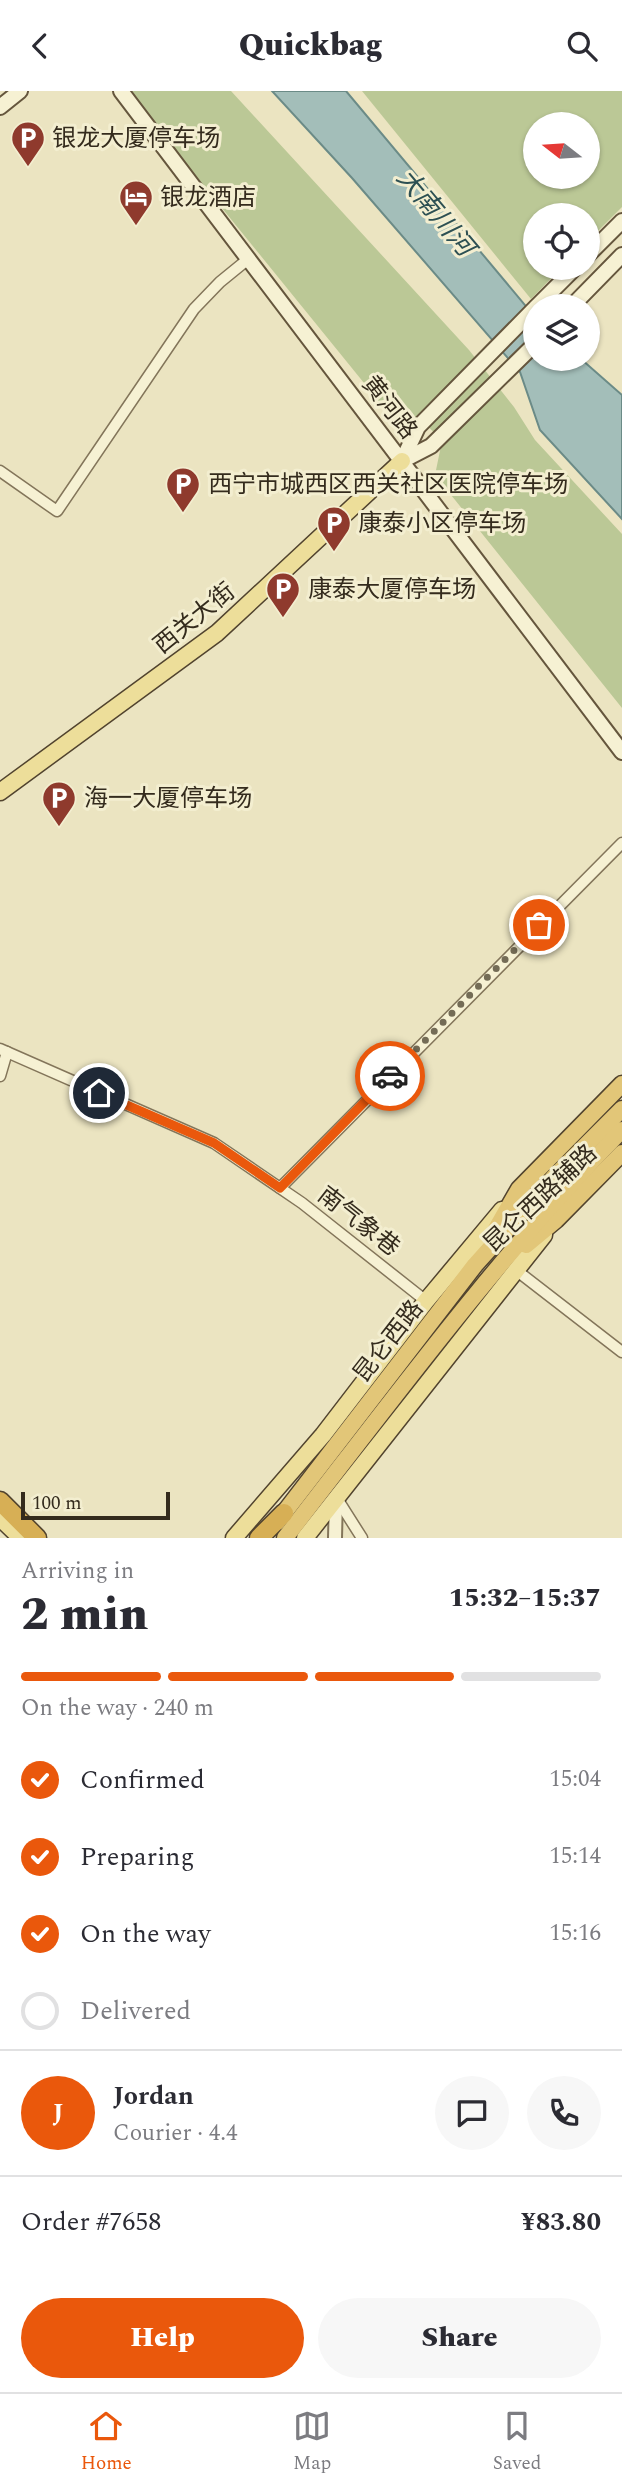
<!DOCTYPE html>
<html lang="en">
<head>
<meta charset="utf-8">
<style>
	:root { --surface:#fff; --page:#f7f7f7; --text:#2b2b33; --muted:#7c7c81; --line:#e1e1e2; --accent:#ea580c }
	body { margin:0; font-family:Spectral,"Noto Sans SC",serif; background:var(--page); color:var(--text); height:100vh; display:flex; flex-direction:column; font-size:26px; white-space:nowrap }
	* { box-sizing:border-box; margin:0 }
	p { font-size:23px; color:var(--muted) }
	.icon { flex:none; width:38px; height:38px; fill:none; stroke:currentColor; stroke-width:2; stroke-linecap:round; stroke-linejoin:round }
	.map { position:relative; height:1447px; overflow:hidden }
	.side { display:flex; flex-direction:column; background:var(--surface); flex:1 }
	.side>* { flex:none }
	.needle { width:46px; rotate:287deg }
	.fabs { position:absolute; left:523px; top:21px; display:grid; gap:14px }
	.fabs a { display:grid; place-items:center; width:77px; height:77px; border-radius:50%; background:var(--surface); box-shadow:0 2px 5px #0004; font-size:35px }
	.scale { position:absolute; left:21px; bottom:18px; width:149px; box-sizing:border-box; padding-left:7px; border:4px solid #342b1d; border-top:0; font-size:19px; line-height:24px; white-space:nowrap; color:#342b1d; -webkit-text-stroke:5px #f3eed0; paint-order:stroke }
	.pin { position:absolute; display:grid; place-items:center; width:60px; height:60px; color:#fff; margin:-30px; border:4px solid #fff; border-radius:50%; box-shadow:0 2px 7px #0007 }
	.courier { position:absolute; display:grid; place-items:center; width:70px; height:70px; margin:-35px; border:5px solid #ea580c; border-radius:50%; background:#fff; color:#222; box-shadow:0 2px 9px #0007 }
	.head em { font-style:normal; font-weight:800 }
	.head div { display:flex; flex-direction:column-reverse }
	.head { display:flex; align-items:center; justify-content:space-between; height:119px; padding:0 21px }
	h1 { font-size:46px; font-weight:800; line-height:52px }
	.bar { display:grid; grid-template-columns:repeat(4,1fr); gap:10px 7px; align-content:center; height:84px; padding:0 21px }
	.bar i { height:9px; border-radius:5px; background:var(--line) }
	.bar .on { background:var(--accent) }
	.bar p { grid-column:span 4 }
	.line { display:flex; align-items:center; gap:18px; padding:0 21px; border-top:2px solid var(--line) }
	.line div { flex:1 }
	.round { display:grid; place-items:center; flex:none; width:74px; height:74px; border-radius:37px; background:var(--page) }
	ol { padding:0 21px; list-style:none }
	li { display:flex; align-items:center; gap:21px; height:77px }
	li p { margin-inline-start:auto }
	li .icon { padding:7px; border-radius:50%; background:var(--accent); color:#fff; stroke-width:4 }
	li:last-child { color:var(--muted) }
	li i { width:38px; height:38px; border:4px solid var(--line); border-radius:50% }
	.primary-button { display:flex; gap:14px; margin-top:auto; padding:14px 21px }
	.primary-button a { flex:1; height:80px; border-radius:42px; background:var(--accent); color:#fff; font-size:28px; font-weight:800; line-height:80px; text-align:center }
	.primary-button a+a { background:var(--page); color:var(--text) }
	header { display:flex; justify-content:space-between; align-items:center; height:91px; padding:0 21px; background:var(--surface); font-size:32px; font-weight:800 }
	.tab-bar { display:flex; justify-content:space-around; align-items:center; height:98px; border-top:2px solid var(--line); background:var(--surface); font-size:19px; color:var(--muted) }
	.tab-bar a { display:grid; justify-items:center; gap:4px }
	.tab-bar .on { color:var(--accent) }
	.map>svg:first-child { display:block }
	.green { fill:#bbc896; fill-rule:evenodd }
	.water { fill:#a3beb9; stroke:#6b8b87; stroke-width:2 }
	.lines { fill:none; stroke-linecap:round; stroke-linejoin:round }
	.minor-casing { stroke:#83755a; stroke-width:13 }
	.tertiary-casing { stroke:#83755a; stroke-width:16 }
	.secondary-casing { stroke:#65563d; stroke-width:18 }
	.primary-casing { stroke:#51432e; stroke-width:19 }
	.trunk-casing { stroke:#51432e; stroke-width:19 }
	.motorway-casing { stroke:#51432e; stroke-width:21 }
	.minor { stroke:#f6f1d3; stroke-width:10 }
	.tertiary { stroke:#f6f1d3; stroke-width:12 }
	.secondary { stroke:#f6f1d3; stroke-width:14 }
	.primary { stroke:#edde9a; stroke-width:16 }
	.trunk { stroke:#e2c678; stroke-width:16 }
	.motorway { stroke:#d7af55; stroke-width:18 }
	.done { stroke:#746c56; stroke-width:7; stroke-dasharray:0 12.6 }
	.route { stroke:#ea580c; stroke-width:9 }
	.labels { text-anchor:middle; stroke-width:6; stroke-linejoin:round; paint-order:stroke }
	.poi-label { font-size:24px; fill:#342b1d; stroke:#f3eed0; text-anchor:start }
	.street-label { font-size:24px; fill:#342b1d; stroke:#f3eed0 }
	.water-label { font-size:26px; font-style:italic; fill:#2d5053; stroke:#f3eed0 }
</style>
</head>
<body>
<header><svg class="icon" aria-label="back" viewBox="0 0 24 24"><path d="M15 5l-7 7 7 7"/></svg>Quickbag<svg class="icon" aria-label="search" viewBox="0 0 24 24"><circle cx="10" cy="10" r="6"/><path d="M15 15l6 6"/></svg></header>
<div class="map">
<svg width="622" height="1447" viewBox="0 0 622 1447">
	<rect width="100%" height="100%" fill="#ebe4c1"/>
	<!-- green -->
	<g class="green">
		<polygon points="127,0 231,0 469,259 514,316 535,349 622,443 622,617 435,384 442,350 421,328 390,324"/>
		<path d="M362,0H622V116L588,150V124H536V177H561L531,208ZM536,33H588V86H536Z"/>
	</g>
	<!-- water -->
	<polygon class="water" points="272,0 346,0 535,226 536,268 581,268 622,304 622,428 540,339 520,281 352,87"/>
	<g class="lines">
		<!-- minor casing -->
		<g class="minor-casing">
			<g id="minor">
				<polyline points="0,380 57,420 194,218 220,191 247,169"/>
				<polyline points="0,958 214,1052 302,1112 426,1210"/>
				<polyline points="0,985 7,961"/>
				<polyline points="280,1097 622,752"/>
				<polyline points="516,1179 622,1261"/>
				<polyline points="336,1406 362,1447"/>
			</g>
		</g>
		<!-- tertiary casing -->
		<g class="tertiary-casing">
			<polyline id="tertiary" points="335,1447 336,1406"/>
		</g>
		<!-- secondary casing -->
		<g class="secondary-casing">
			<g id="secondary">
				<polyline points="121,0 622,661"/>
				<polyline points="0,16 20,0"/>
				<polyline points="588,164 622,130"/>
				<polyline points="537,215 575,177"/>
				<polyline points="572,215 622,164"/>
				<polyline points="402,370 418,336 536,216"/>
				<polyline points="402,370 431,355 536,252"/>
			</g>
		</g>
		<!-- primary casing -->
		<g class="primary-casing">
			<g id="primary">
				<polyline points="0,701 217,542 402,370"/>
				<polyline points="0,1427 21,1447"/>
				<polyline points="234,1447 323,1344 426,1210 502,1119"/>
				<polyline points="305,1447 544,1144"/>
			</g>
		</g>
		<!-- trunk casing -->
		<g class="trunk-casing">
			<g id="trunk">
				<polyline points="492,1145 519,1098 622,993"/>
				<polyline points="526,1154 556,1129 622,1062"/>
				<polyline points="277,1431 475,1174 553,1087 622,1018"/>
				<path d="M285,1447C394,1307 498,1165 622,1039"/>
			</g>
		</g>
		<!-- motorway casing -->
		<g class="motorway-casing">
			<g id="motorway">
				<polyline points="0,1410 37,1447"/>
				<polyline points="259,1447 284,1422"/>
			</g>
		</g>
		<!-- minor -->
		<use href="#minor" class="minor"/>
		<!-- tertiary -->
		<use href="#tertiary" class="tertiary"/>
		<!-- secondary -->
		<use href="#secondary" class="secondary"/>
		<!-- primary -->
		<use href="#primary" class="primary"/>
		<!-- trunk -->
		<use href="#trunk" class="trunk"/>
		<!-- motorway -->
		<use href="#motorway" class="motorway"/>
	</g>
	<g class="lines">
		<!-- done -->
		<polyline class="done" points="390,985 539,834"/>
		<!-- route -->
		<polyline class="route" points="99,1002 214,1052 280,1097 390,985"/>
	</g>
	<!-- icons -->
	<defs>
		<g id="parking-pin" transform="scale(1.75)"><path d="M0 17L-7.5 6A9.5 9.5 0 1 1 7.5 6Z" fill="#8f3a2d" stroke="#f3eed0"/><path d="M-3.5-5.5H1a3.5 3.5 0 0 1 0 7H-1V5.5H-3.5ZM-1-3.4V-.6H.8a1.4 1.4 0 0 0 0-2.8Z" fill="#fff"/></g>
		<g id="hotel-pin" transform="scale(1.75)"><path d="M0 17L-7.5 6A9.5 9.5 0 1 1 7.5 6Z" fill="#8f3a2d" stroke="#f3eed0"/><path d="M-6-4.5h1.5V1H6V5H4.5V3h-9V5H-6ZM-4 0a1.8 1.8 0 1 1 3.6 0ZM.5 0V-2.5h3Q6-2.5 6 0Z" fill="#fff"/></g>
	</defs>
	<g fill-rule="evenodd">
		<use href="#parking-pin" x="28" y="47"/>
		<use href="#hotel-pin" x="136" y="106"/>
		<use href="#parking-pin" x="183" y="393"/>
		<use href="#parking-pin" x="334" y="432"/>
		<use href="#parking-pin" x="283" y="498"/>
		<use href="#parking-pin" x="59" y="707"/>
	</g>
	<g class="labels">
		<!-- poi labels -->
		<g class="poi-label">
			<text x="52" y="55">银龙大厦停车场</text>
			<text x="160" y="114">银龙酒店</text>
			<text x="208" y="401">西宁市城西区西关社区医院停车场</text>
			<text x="358" y="440">康泰小区停车场</text>
			<text x="308" y="506">康泰大厦停车场</text>
			<text x="84" y="715">海一大厦停车场</text>
		</g>
		<!-- street labels -->
		<g class="street-label">
			<text transform="translate(390 316) rotate(52)" y="8">黄河路</text>
			<text transform="translate(194 527) rotate(-39)" y="8">西关大街</text>
			<text transform="translate(540 1107) rotate(-43)" y="8">昆仑西路辅路</text>
			<text transform="translate(359 1130) rotate(38)" y="8">南气象巷</text>
			<text transform="translate(388 1250) rotate(-52)" y="8">昆仑西路</text>
		</g>
		<!-- water labels -->
		<g class="water-label">
			<text transform="translate(436 121) rotate(50)" y="9">大南川河</text>
		</g>
	</g>
</svg>
<div class="fabs">
<a><svg class="needle" viewBox="-14 -14 28 28"><path d="M0-13l5 13h-10z" fill="#e53935"/><path d="M0 13l5-13h-10z" fill="#7c7c81"/></svg></a>
<a><svg class="icon" aria-label="locate" viewBox="0 0 24 24"><circle cx="12" cy="12" r="6"/><path d="M12 2v4M12 18v4M2 12h4M18 12h4"/></svg></a>
<a><svg class="icon" aria-label="layers" viewBox="0 0 24 24"><path d="M12 4l9 5-9 5-9-5zM3 14l9 5 9-5"/></svg></a>
</div>
<div class="scale">100 m</div>
<div class="pin" style="left:539px;top:834px;background:#ea580c"><svg class="icon" aria-label="bag" viewBox="0 0 24 24"><path d="M5 8h14l-1 12H6zM9 8a3 3 0 0 1 6 0"/></svg></div>
<div class="pin" style="left:99px;top:1002px;background:#1f2937"><svg class="icon" aria-label="home" viewBox="0 0 24 24"><path d="M3 11l9-7 9 7M6 9v11h12V9"/></svg></div>
<div class="courier" style="left:390px;top:985px"><svg class="icon" aria-label="car" viewBox="0 0 24 24"><path d="M5 17H2v-5l4-1 3-4h7l3 4 3 1v5h-3M9 17h6M6 11h13"/><circle cx="7" cy="17" r="2"/><circle cx="17" cy="17" r="2"/></svg></div>
</div>
<section class="side">
<div class="head"><div><h1>2 min</h1><p>Arriving in</p></div><em>15:32–15:37</em></div>
<div class="bar"><i class="on"></i><i class="on"></i><i class="on"></i><i></i><p>On the way · 240 m</p></div>
<ol>
<li><svg class="icon" aria-label="check" viewBox="0 0 24 24"><path d="M5 12l5 5 9-10"/></svg>Confirmed<p>15:04</p></li>
<li><svg class="icon" aria-label="check" viewBox="0 0 24 24"><path d="M5 12l5 5 9-10"/></svg>Preparing<p>15:14</p></li>
<li><svg class="icon" aria-label="check" viewBox="0 0 24 24"><path d="M5 12l5 5 9-10"/></svg>On the way<p>15:16</p></li>
<li><i></i>Delivered</li>
</ol>
<div class="line" style="height:126px"><b class="round" style="background:var(--accent);color:#fff">J</b><div><b>Jordan</b><p>Courier · 4.4</p></div><a class="round"><svg class="icon" aria-label="chat" viewBox="0 0 24 24"><path d="M4 5h16v11H9l-5 4z"/></svg></a><a class="round"><svg class="icon" aria-label="phone" viewBox="0 0 24 24"><path d="M5 4h4l2 5-3 2q2 4 5 5l2-3 5 2v4C11 20 4 13 5 4z"/></svg></a></div>
<div class="line" style="height:91px"><div>Order #7658</div><b>¥83.80</b></div>
<div class="primary-button"><a>Help</a><a>Share</a></div>
</section>
<nav class="tab-bar">
<a class="on"><svg class="icon" aria-label="home" viewBox="0 0 24 24"><path d="M3 11l9-7 9 7M6 9v11h12V9"/></svg>Home</a>
<a><svg class="icon" aria-label="map" viewBox="0 0 24 24"><path d="M3 6l6-2 6 2 6-2v14l-6 2-6-2-6 2zM9 4v14M15 6v14"/></svg>Map</a>
<a><svg class="icon" aria-label="saved" viewBox="0 0 24 24"><path d="M7 4h10v16l-5-4-5 4z"/></svg>Saved</a>
</nav>
</body>
</html>
